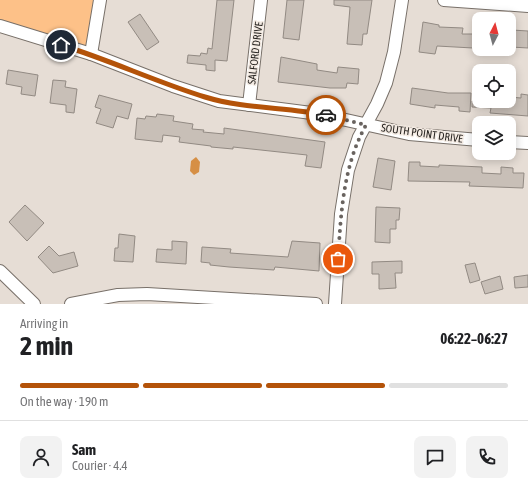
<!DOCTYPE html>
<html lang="en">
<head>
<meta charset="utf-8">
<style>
	:root { --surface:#fff; --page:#f2f2f2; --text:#202124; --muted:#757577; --line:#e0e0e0; --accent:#b45309 }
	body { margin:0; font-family:"Asap Condensed",sans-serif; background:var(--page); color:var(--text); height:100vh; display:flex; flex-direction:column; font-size:15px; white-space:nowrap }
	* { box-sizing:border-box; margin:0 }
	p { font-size:13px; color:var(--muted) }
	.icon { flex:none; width:22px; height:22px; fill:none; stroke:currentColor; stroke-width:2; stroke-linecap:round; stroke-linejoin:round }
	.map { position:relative; height:304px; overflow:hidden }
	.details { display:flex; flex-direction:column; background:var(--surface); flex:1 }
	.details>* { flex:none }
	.needle { width:26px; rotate:6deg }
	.controls { position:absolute; left:472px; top:12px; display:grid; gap:8px }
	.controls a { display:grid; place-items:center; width:44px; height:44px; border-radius:8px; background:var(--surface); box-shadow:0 2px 10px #0003; font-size:20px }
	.pin { position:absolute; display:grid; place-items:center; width:34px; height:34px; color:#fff; margin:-17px; border:2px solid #fff; border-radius:50%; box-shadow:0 1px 4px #0007 }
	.courier { position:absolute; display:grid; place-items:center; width:40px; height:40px; margin:-20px; border:3px solid #b45309; border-radius:50%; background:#fff; color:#222; box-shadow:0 1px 5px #0007 }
	.headline em { font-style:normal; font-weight:700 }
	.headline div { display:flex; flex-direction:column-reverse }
	.headline { display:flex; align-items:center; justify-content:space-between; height:68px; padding:0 20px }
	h1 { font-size:26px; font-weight:700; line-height:30px }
	.bar { display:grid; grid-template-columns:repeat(4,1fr); gap:6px 4px; align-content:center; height:48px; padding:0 20px }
	.bar i { height:5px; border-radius:3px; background:var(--line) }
	.bar .active { background:var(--accent) }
	.bar p { grid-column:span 4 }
	.line { display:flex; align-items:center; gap:10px; padding:0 20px; border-top:1px solid var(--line) }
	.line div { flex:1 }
	.round { display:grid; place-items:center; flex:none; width:42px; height:42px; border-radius:8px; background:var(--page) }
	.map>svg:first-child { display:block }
	.green { fill:#fdc188 }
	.water { fill:#d68f45 }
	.building { fill:#c8bfb7; stroke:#928a83 }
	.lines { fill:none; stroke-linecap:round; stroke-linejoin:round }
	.minor-casing { stroke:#787069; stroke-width:14 }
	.minor { stroke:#fff; stroke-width:12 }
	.done { stroke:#69635f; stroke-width:4; stroke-dasharray:0 7.2 }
	.route { stroke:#b45309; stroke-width:5 }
	.labels { text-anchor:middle; stroke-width:3; stroke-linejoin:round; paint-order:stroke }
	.street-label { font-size:11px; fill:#25221f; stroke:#f3eae2 }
</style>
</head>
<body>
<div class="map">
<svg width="528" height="304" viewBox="0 0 528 304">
	<rect width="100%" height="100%" fill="#e6ddd5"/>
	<!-- green -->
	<polygon class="green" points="0,0 96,0 87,46 77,47 0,21"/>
	<!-- water -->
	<polygon class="water" points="196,157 200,162 199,172 194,175 190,171 191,161"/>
	<!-- building -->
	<g class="building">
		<polygon points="217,0 234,0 227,61 215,60 215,71 206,70 206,65 187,63 188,55 200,56 201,53 207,54 208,48 212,49"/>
		<polygon points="287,0 304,0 299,40 283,38"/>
		<polygon points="334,0 372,0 367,34 363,34 362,45 347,44 350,7 334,5"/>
		<polygon points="140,14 159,42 147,50 128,22"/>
		<polygon points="423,22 439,25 439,27 463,28 462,34 474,34 473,48 437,46 435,54 419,52"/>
		<polygon points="512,30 528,31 528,48 511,47"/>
		<polygon points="281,57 317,64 317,70 337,73 338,67 359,69 358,84 347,83 346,88 330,88 278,82"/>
		<polygon points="8,70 38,75 35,96 21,94 22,87 6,84"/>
		<polygon points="53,80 66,81 65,87 77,89 74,113 66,112 66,105 50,103"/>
		<polygon points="412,88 448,93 471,93 470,112 459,111 459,107 435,105 435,108 410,104"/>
		<polygon points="521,94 528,95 528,116 490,113 491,108 472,107 472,101 509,101 509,97 521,98"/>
		<polygon points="99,95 132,104 128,119 117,116 113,128 96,123 101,109 95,107"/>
		<polygon points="157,114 174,116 173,121 193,124 192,129 204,130 203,132 224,134 224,128 325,142 321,168 305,166 307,155 233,147 233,149 211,147 211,146 179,142 180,137 163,135 162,142 135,139 137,118 145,119 146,116 156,117"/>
		<polygon points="378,158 395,161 391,190 373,187"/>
		<polygon points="409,162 420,162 420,166 439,167 439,165 482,167 482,173 501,174 501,167 513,168 513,173 524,173 523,188 469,186 470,182 408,181"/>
		<polygon points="25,205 44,223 27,241 9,222"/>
		<polygon points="376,207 400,208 399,220 396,220 396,229 390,229 390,243 375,242"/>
		<polygon points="119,234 135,236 133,262 114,261 115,248 118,248"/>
		<polygon points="172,241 187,242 186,264 156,262 157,249 172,250"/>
		<polygon points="292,241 320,243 319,271 275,267 274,270 229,267 210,265 210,263 201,262 202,247 231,249 230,253 288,257"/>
		<polygon points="49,246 59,256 74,252 78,266 53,273 38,257"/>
		<polygon points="402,261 402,273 395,273 396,288 379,289 379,274 372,274 372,262"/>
		<polygon points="475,263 480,280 470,283 465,265"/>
		<polygon points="528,275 528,287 515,288 514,277"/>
		<polygon points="500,276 503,289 485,294 481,282"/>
	</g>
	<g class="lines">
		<!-- minor casing -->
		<g class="minor-casing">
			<g id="minor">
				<polyline points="444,0 528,6"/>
				<polyline points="0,26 91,54 173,86 219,101 319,114 409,134 479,140"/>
				<polyline points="91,54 100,0"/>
				<polyline points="249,105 261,0"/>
				<polyline points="509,142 528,143"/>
				<polyline points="0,271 34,304"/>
				<polyline points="71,304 118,295 147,294 316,304"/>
				<polyline points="335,304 341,214 348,170 359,137 377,104 386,83 394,52 402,0"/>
			</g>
		</g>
		<!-- minor -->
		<use href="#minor" class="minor"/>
	</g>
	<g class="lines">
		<!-- done -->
		<path class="done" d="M326,115L366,125C343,166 341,213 338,259"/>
		<!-- route -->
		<path class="route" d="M61,45C110,60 156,82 205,97C244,109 286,107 326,115"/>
	</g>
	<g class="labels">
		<!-- street labels -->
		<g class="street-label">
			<text transform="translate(255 53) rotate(-83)" y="4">SALFORD DRIVE</text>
			<text transform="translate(422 133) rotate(8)" y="4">SOUTH POINT DRIVE</text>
		</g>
	</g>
</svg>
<div class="controls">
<a><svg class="needle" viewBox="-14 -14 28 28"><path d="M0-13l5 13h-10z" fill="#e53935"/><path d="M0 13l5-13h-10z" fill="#757577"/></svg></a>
<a><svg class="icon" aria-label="locate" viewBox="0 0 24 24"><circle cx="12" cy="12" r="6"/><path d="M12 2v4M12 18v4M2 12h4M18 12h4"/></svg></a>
<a><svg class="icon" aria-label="layers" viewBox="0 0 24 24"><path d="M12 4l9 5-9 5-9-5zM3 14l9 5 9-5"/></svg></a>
</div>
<div class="pin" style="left:338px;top:259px;background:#ea580c"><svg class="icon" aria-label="bag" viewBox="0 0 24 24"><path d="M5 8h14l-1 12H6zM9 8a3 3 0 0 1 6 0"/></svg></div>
<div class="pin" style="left:61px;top:45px;background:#1f2937"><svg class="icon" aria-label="home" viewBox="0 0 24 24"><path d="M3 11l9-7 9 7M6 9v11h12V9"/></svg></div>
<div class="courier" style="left:326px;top:115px"><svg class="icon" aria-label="car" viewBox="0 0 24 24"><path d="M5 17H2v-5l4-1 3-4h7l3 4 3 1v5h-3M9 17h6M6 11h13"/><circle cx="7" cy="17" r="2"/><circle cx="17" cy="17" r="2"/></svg></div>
</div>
<section class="details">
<div class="headline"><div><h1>2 min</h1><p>Arriving in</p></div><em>06:22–06:27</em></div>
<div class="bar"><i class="active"></i><i class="active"></i><i class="active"></i><i></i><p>On the way · 190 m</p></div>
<div class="line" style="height:72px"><a class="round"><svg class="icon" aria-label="person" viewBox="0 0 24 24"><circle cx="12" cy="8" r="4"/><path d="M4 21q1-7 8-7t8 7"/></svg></a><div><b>Sam</b><p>Courier · 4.4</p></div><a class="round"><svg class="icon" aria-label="chat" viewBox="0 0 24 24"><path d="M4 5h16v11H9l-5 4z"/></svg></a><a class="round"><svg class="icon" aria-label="phone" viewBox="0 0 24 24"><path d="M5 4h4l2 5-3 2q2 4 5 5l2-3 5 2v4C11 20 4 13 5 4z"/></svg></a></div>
</section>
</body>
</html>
